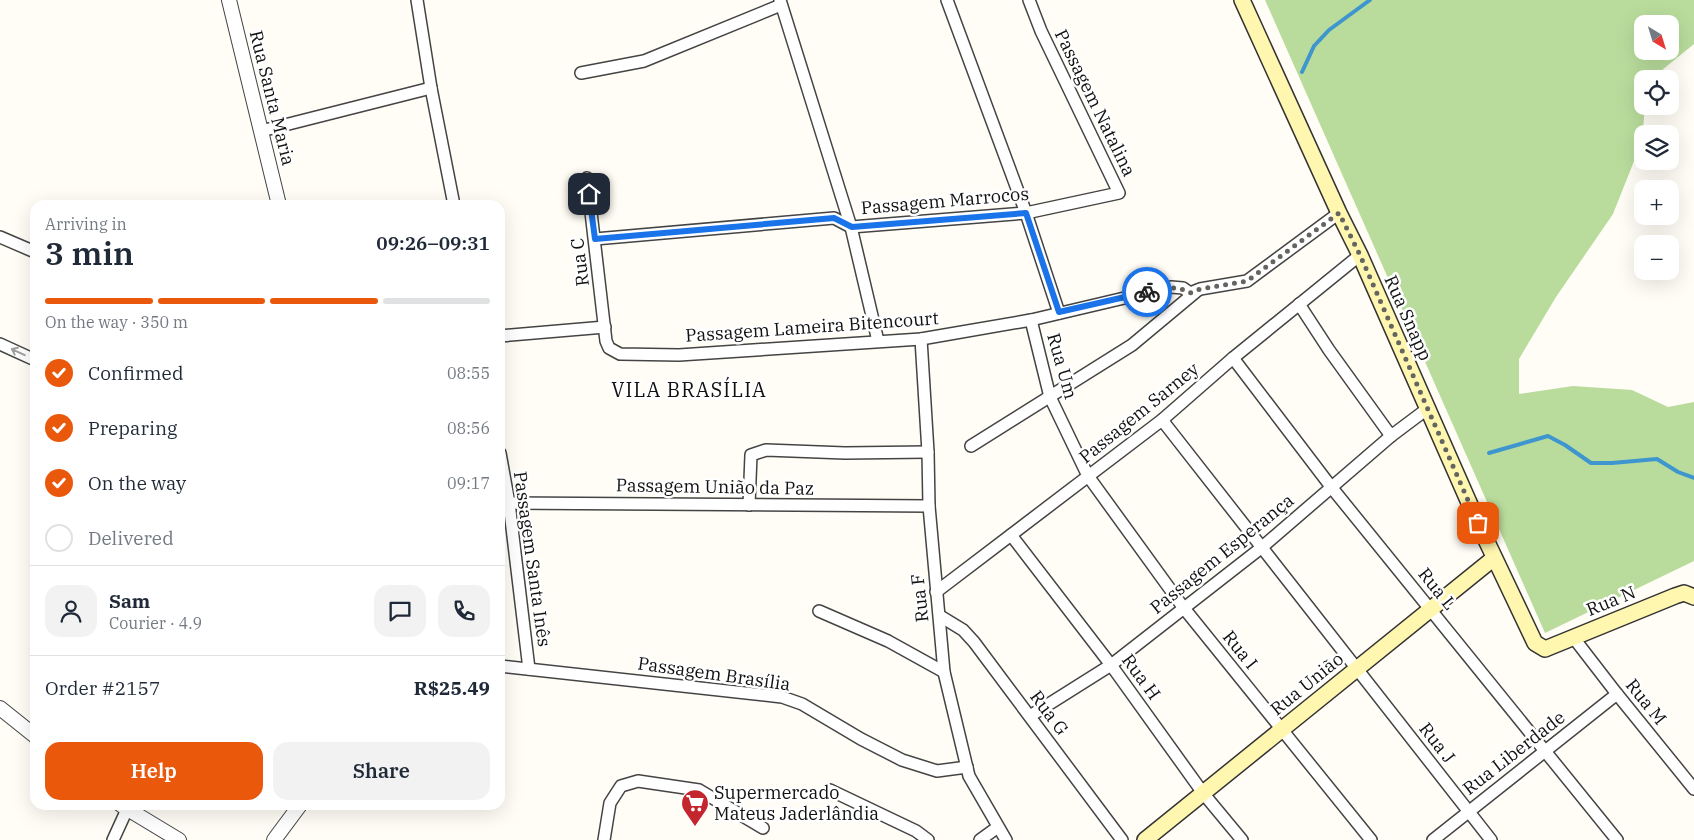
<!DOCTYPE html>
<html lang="en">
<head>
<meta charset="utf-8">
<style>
	:root { --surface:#fff; --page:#f2f2f3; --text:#1f2937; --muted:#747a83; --line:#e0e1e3; --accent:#ea580c }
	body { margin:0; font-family:"IBM Plex Serif",serif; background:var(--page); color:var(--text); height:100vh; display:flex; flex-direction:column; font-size:19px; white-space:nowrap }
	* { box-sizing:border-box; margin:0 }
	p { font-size:16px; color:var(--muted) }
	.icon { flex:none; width:28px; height:28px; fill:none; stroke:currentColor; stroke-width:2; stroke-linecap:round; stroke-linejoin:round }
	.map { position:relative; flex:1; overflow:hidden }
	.side { position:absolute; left:30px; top:200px; width:475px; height:610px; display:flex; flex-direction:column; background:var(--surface); border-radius:15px; box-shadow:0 5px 20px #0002 }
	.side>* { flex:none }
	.needle { width:32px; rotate:142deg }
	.fabs { position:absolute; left:1634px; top:15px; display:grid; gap:10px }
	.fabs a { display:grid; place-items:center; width:45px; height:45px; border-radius:10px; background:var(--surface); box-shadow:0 5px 20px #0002; font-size:25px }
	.pin { position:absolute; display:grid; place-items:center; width:42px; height:42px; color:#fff; margin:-21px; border-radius:10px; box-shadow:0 2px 8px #0006 }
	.courier { position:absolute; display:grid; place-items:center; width:50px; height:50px; margin:-25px; border:4px solid #1a73e8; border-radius:50%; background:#fff; color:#222; box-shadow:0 1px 6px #0007 }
	.head em { font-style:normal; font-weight:600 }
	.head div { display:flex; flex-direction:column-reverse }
	.head { display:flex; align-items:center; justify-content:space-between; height:85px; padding:0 15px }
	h1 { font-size:32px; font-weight:600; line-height:38px }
	.bar { display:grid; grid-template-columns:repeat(4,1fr); gap:8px 5px; align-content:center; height:60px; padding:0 15px }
	.bar i { height:6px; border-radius:4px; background:var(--line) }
	.bar .current { background:var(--accent) }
	.bar p { grid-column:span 4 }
	.line { display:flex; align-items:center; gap:12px; padding:0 15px; border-top:1px solid var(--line) }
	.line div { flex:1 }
	.round { display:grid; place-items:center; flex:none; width:52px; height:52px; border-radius:15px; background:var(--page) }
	ol { padding:0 15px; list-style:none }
	li { display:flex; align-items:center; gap:15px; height:55px }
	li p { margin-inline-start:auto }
	li .icon { padding:5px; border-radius:50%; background:var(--accent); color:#fff; stroke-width:4 }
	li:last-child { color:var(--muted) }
	li i { width:28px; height:28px; border:2px solid var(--line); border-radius:50% }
	.primary-button { display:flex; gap:10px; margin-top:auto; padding:10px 15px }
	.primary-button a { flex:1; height:58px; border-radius:15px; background:var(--accent); color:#fff; font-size:20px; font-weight:600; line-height:58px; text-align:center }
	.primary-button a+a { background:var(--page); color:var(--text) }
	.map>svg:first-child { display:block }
	.forest { fill:#b9dc9c; fill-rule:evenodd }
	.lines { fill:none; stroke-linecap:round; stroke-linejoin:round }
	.stream { stroke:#3f96cf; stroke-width:4 }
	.minor-casing { stroke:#444; stroke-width:14 }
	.tertiary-casing { stroke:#444; stroke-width:16 }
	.secondary-casing { stroke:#333; stroke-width:18 }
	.minor { stroke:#fff; stroke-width:11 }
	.tertiary { stroke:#fff; stroke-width:14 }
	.secondary { stroke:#fff6b0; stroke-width:15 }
	.oneway { stroke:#a0a0a0 }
	.done { stroke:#646461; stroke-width:5; stroke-dasharray:0 9 }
	.route { stroke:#1a73e8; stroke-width:6 }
	.labels { text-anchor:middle; stroke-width:5; stroke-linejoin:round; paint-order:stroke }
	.street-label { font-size:18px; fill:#111; stroke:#fff }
	.poi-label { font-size:18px; fill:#111; stroke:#fff; text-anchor:start }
	.quarter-label { font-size:20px; letter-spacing:1px; fill:#111; stroke:#fff }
</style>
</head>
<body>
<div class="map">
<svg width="1694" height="840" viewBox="0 0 1694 840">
	<rect width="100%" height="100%" fill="#fffdf5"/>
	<!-- forest -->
	<path class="forest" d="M1265,0H1694V44L1651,79H1642V106H1645L1642,141L1613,214L1556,297L1519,359V394L1573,386L1632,390L1668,407L1694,402V561L1545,633ZM1642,24H1670V51H1642Z"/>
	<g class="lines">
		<!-- stream -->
		<g class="stream">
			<polyline points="1302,72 1314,46 1329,30 1370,0"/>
			<polyline points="1489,453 1548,436 1565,445 1591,463 1612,463 1657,459 1678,472 1694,478"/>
		</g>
		<!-- minor casing -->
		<g class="minor-casing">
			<g id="minor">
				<polyline points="417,0 431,88 454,205"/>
				<polyline points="780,0 851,227 878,341"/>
				<polyline points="947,0 1026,213 1059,313"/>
				<polyline points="581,73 644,61 781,5"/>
				<polyline points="261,131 431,88"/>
				<polyline points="587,178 606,341 609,348 620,354 679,355 921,339 1031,320 1171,287 1183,288 1190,293 1200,289 1247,281 1339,213"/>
				<polyline points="0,237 35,252"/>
				<polyline points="595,239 834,218 851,227 1026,213 1119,193 1041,31 1029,0"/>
				<polyline points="1299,304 1329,350 1391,436"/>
				<polyline points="1031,320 1050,397 1088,476 1183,607 1371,840"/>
				<polyline points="500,336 605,327"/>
				<polyline points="921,339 928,452 929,506 944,672 969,776 1006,840"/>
				<polyline points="0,344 35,360"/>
				<polyline points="1233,358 1332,488 1617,840"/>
				<polyline points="1162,420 1491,840"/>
				<polyline points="971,446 1132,345 1198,290"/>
				<polyline points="500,453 509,503 529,669"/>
				<polyline points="500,503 929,506"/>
				<polyline points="749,505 751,455 766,450 845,453 928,452"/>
				<polyline points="1011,535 1111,665 1203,793 1242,840"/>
				<polyline points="936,592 1162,420 1233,358 1360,255"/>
				<polyline points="819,611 888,641 944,672"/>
				<polyline points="940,616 963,630 974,642 1122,840"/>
				<polyline points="1573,637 1617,694 1694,789"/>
				<polyline points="500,666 782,697 802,704 861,739 902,760 937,771 967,767"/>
				<polyline points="1030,716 1111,665 1261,548 1391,436 1427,409"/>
				<polyline points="830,790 916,831 928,840"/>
				<polyline points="113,840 129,805"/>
				<polyline points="604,840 610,803 621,786 638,781 699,790 763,828"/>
				<polyline points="980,840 998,827"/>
				<polyline points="1433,840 1617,694"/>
			</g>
		</g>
		<!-- tertiary casing -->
		<g class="tertiary-casing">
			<g id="tertiary">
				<polyline points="229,0 279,205"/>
				<polyline points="0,708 35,736"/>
				<polyline points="121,805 179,840"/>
				<polyline points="274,840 300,805"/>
			</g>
		</g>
		<!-- secondary casing -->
		<g class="secondary-casing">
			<g id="secondary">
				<polyline points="1242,0 1339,213 1360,255 1478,523 1535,643 1545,649 1675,596 1684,593 1694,597"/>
				<polyline points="1145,840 1494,558"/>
			</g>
		</g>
		<!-- minor -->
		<use href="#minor" class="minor"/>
		<!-- tertiary -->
		<use href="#tertiary" class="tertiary"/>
		<!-- secondary -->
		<use href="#secondary" class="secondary"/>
	</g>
	<!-- one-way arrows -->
	<defs><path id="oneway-shaft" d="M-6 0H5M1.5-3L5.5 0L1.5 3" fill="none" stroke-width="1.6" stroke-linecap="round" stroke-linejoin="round" transform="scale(1.25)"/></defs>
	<use class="oneway" href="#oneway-shaft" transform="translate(18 352) rotate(-155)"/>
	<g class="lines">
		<!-- done -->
		<path class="done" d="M1147,292C1163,289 1175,284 1190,293L1200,289L1247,281L1339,213L1360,255L1478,523"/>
		<!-- route -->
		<polyline class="route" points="589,194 595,239 834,218 852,227 1026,213 1059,312 1147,292"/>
	</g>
	<!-- icons -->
	<defs>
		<g id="supermarket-pin" transform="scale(1.4375)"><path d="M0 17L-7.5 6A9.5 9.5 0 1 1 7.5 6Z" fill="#c4262e" stroke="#fff"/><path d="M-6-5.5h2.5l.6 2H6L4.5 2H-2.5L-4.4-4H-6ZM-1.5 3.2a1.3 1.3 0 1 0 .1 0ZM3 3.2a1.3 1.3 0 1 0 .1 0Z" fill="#fff"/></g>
	</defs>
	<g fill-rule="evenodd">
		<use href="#supermarket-pin" x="695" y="803"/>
	</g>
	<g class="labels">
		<!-- street labels -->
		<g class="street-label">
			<text transform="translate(272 98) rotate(76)" y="6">Rua Santa Maria</text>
			<text transform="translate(1095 103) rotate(64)" y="6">Passagem Natalina</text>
			<text transform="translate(945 201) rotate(-5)" y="6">Passagem Marrocos</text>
			<text transform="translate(580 262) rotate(-97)" y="6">Rua C</text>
			<text transform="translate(1408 318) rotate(66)" y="6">Rua Snapp</text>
			<text transform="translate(812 327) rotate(-4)" y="6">Passagem Lameira Bitencourt</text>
			<text transform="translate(1062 366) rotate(74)" y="6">Rua Um</text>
			<text transform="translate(1139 413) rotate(-39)" y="6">Passagem Sarney</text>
			<text transform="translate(715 487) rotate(1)" y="6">Passagem União da Paz</text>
			<text transform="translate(1222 554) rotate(-39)" y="6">Passagem Esperança</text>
			<text transform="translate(532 559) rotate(82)" y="6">Passagem Santa Inês</text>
			<text transform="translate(1437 589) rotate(51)" y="6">Rua L</text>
			<text transform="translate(920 598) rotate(-96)" y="6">Rua F</text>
			<text transform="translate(1611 601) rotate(-22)" y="6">Rua N</text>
			<text transform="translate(1240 650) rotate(51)" y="6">Rua I</text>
			<text transform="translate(714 674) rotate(8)" y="6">Passagem Brasília</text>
			<text transform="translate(1141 677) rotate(54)" y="6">Rua H</text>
			<text transform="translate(1307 684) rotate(-39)" y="6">Rua União</text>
			<text transform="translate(1646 702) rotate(51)" y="6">Rua M</text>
			<text transform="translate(1049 713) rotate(53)" y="6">Rua G</text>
			<text transform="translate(1437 743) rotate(52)" y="6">Rua J</text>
			<text transform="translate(1514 753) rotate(-38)" y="6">Rua Liberdade</text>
		</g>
		<!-- poi labels -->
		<g class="poi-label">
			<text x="714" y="799">Supermercado<tspan x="714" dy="21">Mateus Jaderlândia</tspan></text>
		</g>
		<!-- quarter labels -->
		<g class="quarter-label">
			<text x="689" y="397">VILA BRASÍLIA</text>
		</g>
	</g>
</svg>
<div class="fabs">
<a><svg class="needle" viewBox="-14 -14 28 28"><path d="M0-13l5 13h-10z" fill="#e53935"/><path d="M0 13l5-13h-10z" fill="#747a83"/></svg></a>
<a><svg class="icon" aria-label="locate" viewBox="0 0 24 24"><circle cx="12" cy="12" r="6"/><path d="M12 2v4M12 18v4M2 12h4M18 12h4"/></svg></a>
<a><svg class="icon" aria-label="layers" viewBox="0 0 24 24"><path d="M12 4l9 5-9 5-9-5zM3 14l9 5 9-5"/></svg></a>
<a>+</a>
<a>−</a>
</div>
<div class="pin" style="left:1478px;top:523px;background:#ea580c"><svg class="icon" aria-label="bag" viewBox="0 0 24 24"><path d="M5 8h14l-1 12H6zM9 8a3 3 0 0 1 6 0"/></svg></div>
<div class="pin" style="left:589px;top:194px;background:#1f2937"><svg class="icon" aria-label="home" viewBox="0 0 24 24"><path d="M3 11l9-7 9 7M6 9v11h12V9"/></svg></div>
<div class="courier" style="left:1147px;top:292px"><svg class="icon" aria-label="bike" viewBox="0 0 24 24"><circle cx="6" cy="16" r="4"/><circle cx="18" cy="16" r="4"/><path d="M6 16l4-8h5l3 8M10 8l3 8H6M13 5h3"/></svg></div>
<section class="side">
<div class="head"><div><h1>3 min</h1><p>Arriving in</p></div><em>09:26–09:31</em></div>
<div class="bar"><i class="current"></i><i class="current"></i><i class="current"></i><i></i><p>On the way · 350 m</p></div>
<ol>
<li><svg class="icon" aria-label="check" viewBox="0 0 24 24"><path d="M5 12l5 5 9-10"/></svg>Confirmed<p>08:55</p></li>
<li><svg class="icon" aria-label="check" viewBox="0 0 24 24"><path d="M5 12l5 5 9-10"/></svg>Preparing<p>08:56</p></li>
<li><svg class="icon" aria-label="check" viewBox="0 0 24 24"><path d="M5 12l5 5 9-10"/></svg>On the way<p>09:17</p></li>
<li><i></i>Delivered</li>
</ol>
<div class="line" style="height:90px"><a class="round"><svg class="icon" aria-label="person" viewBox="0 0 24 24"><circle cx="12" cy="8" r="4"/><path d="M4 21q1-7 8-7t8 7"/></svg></a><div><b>Sam</b><p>Courier · 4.9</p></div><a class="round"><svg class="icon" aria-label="chat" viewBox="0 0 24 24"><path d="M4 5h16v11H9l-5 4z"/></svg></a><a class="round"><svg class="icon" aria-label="phone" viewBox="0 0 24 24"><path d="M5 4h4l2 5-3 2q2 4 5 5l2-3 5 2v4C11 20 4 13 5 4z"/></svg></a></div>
<div class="line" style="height:65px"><div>Order #2157</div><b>R$25.49</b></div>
<div class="primary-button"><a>Help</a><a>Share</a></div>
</section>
</div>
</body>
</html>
